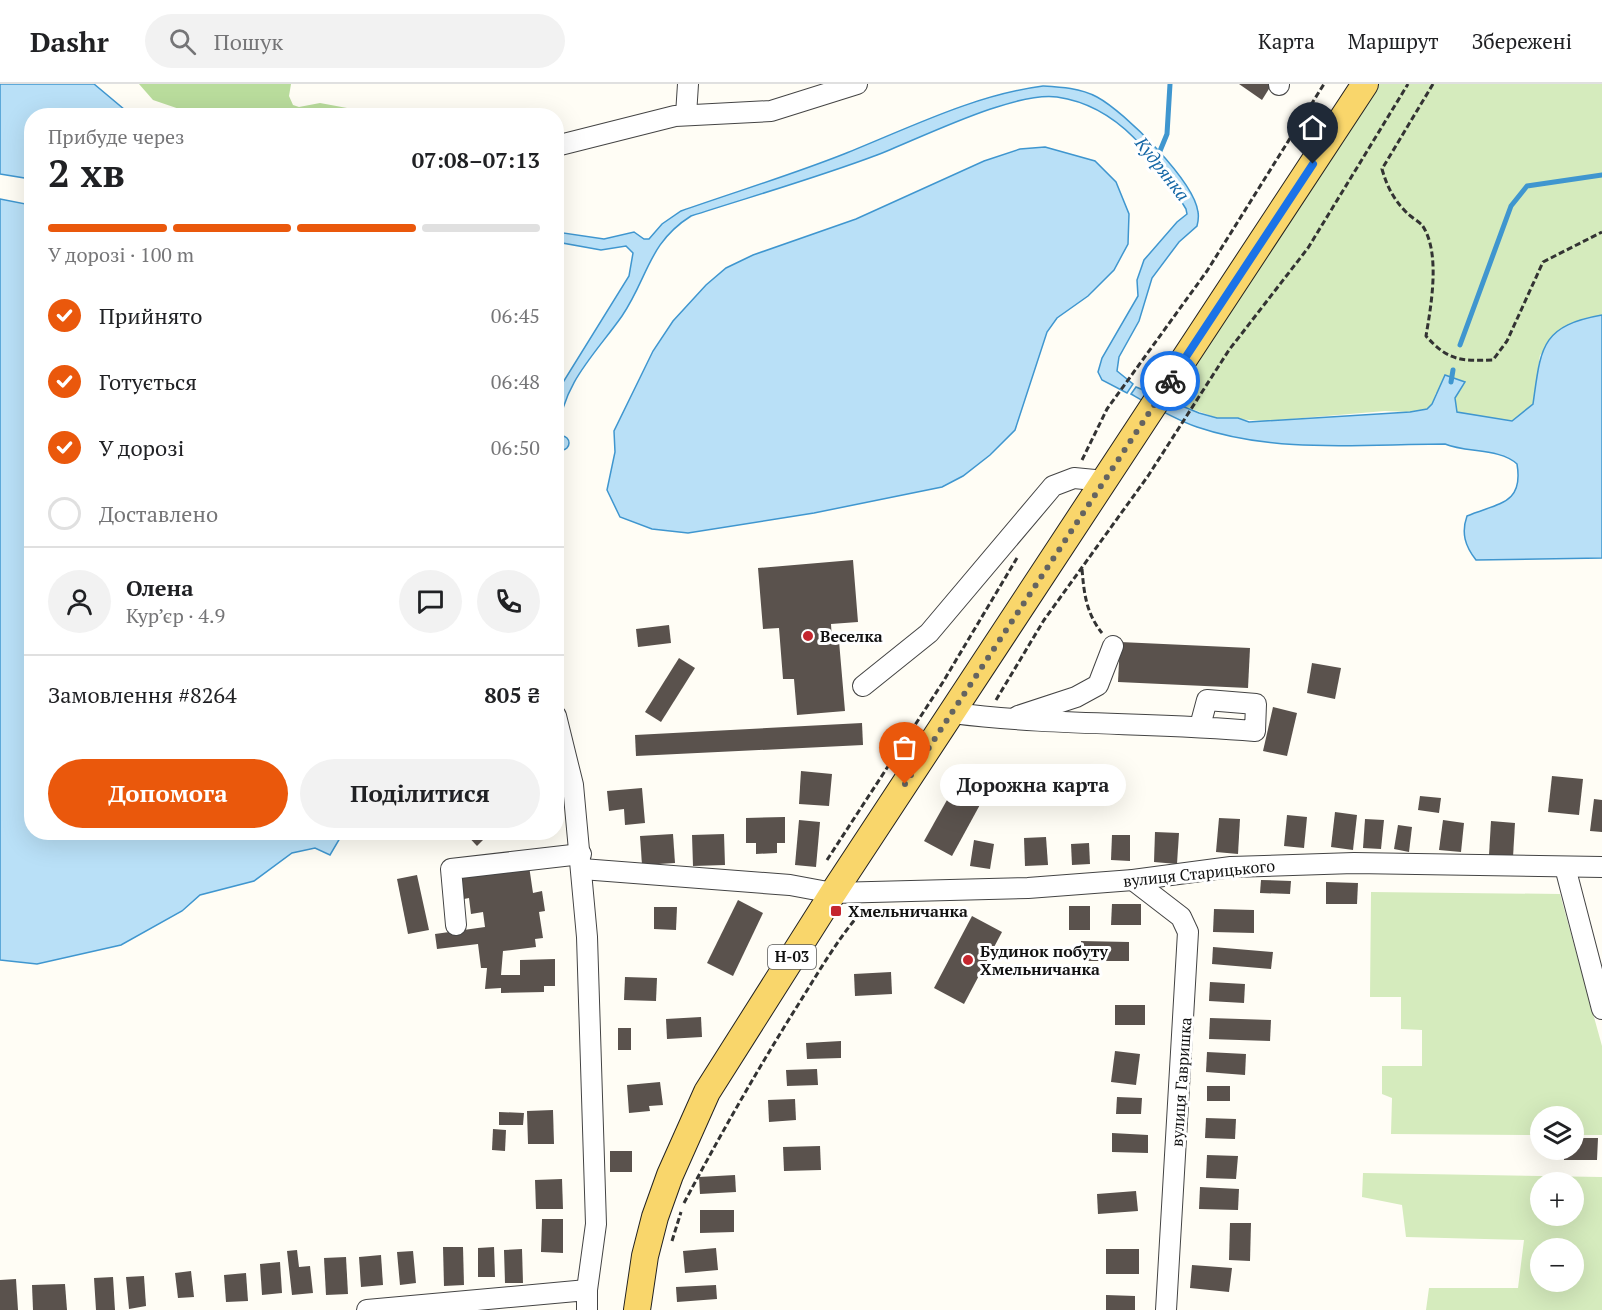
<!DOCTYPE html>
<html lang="uk">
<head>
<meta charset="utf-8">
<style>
	:root { --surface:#fff; --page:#f2f2f2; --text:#202124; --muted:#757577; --line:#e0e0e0; --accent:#ea580c }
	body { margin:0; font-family:"PT Serif",serif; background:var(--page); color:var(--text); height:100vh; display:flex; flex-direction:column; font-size:22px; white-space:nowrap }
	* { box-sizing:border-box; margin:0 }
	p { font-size:20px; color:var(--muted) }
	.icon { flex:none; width:33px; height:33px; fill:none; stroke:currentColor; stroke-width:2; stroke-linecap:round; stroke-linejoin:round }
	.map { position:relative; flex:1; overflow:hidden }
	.sheet { position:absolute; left:24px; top:24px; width:540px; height:732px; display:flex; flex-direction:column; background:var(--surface); border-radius:24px; box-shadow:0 6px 24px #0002 }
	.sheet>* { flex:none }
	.buttons { position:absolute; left:1530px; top:1022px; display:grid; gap:12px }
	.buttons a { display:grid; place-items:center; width:54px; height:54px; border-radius:50%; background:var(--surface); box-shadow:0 6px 24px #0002; font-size:30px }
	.pin { position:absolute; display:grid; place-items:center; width:51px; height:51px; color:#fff; margin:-62px -26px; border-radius:50% 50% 50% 0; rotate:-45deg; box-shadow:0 0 6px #0007 }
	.pin .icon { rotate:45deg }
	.courier { position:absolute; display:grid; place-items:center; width:60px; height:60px; margin:-30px; border:4px solid #1a73e8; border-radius:50%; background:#fff; color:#222; box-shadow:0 2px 8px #0007 }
	.bubble { position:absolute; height:42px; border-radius:21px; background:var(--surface); box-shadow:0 6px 24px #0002; font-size:20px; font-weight:700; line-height:42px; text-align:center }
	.head em { font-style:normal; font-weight:700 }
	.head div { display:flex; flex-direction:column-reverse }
	.head { display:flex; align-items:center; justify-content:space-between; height:102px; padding:0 24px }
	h1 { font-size:39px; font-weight:700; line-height:45px }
	.bar { display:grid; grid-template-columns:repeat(4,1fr); gap:9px 6px; align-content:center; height:72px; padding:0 24px }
	.bar i { height:8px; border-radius:4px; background:var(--line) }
	.bar .selected { background:var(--accent) }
	.bar p { grid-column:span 4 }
	.line { display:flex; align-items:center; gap:15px; padding:0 24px; border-top:2px solid var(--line) }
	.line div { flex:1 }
	.round { display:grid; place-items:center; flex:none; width:63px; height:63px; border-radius:32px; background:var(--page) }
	ol { padding:0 24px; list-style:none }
	li { display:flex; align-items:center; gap:18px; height:66px }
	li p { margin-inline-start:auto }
	li .icon { padding:6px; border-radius:50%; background:var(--accent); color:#fff; stroke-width:4 }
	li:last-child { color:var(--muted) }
	li i { width:33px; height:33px; border:3px solid var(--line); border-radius:50% }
	.primary-button { display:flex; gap:12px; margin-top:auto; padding:12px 24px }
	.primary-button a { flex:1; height:69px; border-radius:36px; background:var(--accent); color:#fff; font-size:24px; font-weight:700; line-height:69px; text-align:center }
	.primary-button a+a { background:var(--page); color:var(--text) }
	header { display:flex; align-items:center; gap:36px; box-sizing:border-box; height:84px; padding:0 30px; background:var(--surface); border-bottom:2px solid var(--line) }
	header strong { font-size:28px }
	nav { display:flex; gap:33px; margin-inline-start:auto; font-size:21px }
	.search { width:420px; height:54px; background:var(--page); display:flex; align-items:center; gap:15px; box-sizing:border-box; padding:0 21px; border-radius:33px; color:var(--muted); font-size:22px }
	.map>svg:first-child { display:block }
	.green { fill:#d5ebbd; fill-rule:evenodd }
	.forest { fill:#b9dc9c }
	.water { fill:#b9e0f7; stroke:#3f96cf; stroke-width:1.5 }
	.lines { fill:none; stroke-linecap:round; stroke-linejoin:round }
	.stream { stroke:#3f96cf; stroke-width:5 }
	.building { fill:#5a524d }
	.minor-casing { stroke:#444; stroke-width:22 }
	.major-casing { stroke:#222; stroke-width:28 }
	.path { stroke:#333; stroke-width:3; stroke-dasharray:6 3; stroke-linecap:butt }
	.minor { stroke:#fff; stroke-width:20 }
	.major { stroke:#f9d66b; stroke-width:26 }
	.done { stroke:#646461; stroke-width:6; stroke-dasharray:0 10.8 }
	.route { stroke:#1a73e8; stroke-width:8 }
	.poi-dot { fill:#c4262e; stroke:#fff; stroke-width:2 }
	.labels { text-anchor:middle; stroke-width:6; stroke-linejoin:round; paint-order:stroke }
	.shield { fill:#fff; stroke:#585858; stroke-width:1.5 }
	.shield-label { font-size:15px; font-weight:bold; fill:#111 }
	.poi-label { font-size:16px; font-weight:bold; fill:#111; stroke:#fff; text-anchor:start }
	.street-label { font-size:16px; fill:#111; stroke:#fff }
	.water-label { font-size:18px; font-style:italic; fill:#1768a6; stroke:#fff }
</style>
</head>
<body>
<header>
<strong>Dashr</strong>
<div class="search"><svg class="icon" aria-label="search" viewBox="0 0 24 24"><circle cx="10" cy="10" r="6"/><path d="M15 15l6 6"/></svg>Пошук</div>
<nav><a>Карта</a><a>Маршрут</a><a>Збережені</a></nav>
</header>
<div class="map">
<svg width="1602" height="1226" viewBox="0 0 1602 1226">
	<rect width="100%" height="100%" fill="#fffdf5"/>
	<!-- green -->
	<g class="green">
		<polygon points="1376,0 1602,0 1602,231 1581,235 1540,271 1533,320 1512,337 1462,330 1457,328 1455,314 1436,309 1432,320 1427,325 1410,328 1385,327 1266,337 1217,334 1167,316"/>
		<polygon points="1371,808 1560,810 1602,962 1602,1051 1574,1051 1574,1032 1540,1032 1540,1051 1391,1050 1392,1014 1382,1010 1382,982 1422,982 1422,946 1401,945 1401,913 1370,913"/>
		<path d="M1363,1089L1602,1093V1226H1426L1429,1204H1518L1524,1156L1406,1153L1402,1121L1362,1113ZM1540,1098H1574V1131H1540ZM1540,1164H1574V1197H1540Z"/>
	</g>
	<!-- forest -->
	<polygon class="forest" points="139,0 291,0 289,12 293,21 299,23 320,19 385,31 197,31 153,16"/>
	<!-- water -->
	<g class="water">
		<polygon points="0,0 94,0 131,31 32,32 31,95 0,90"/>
		<path d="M1043,2C1061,3 1080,4 1097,13C1125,28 1194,97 1198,128C1199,133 1198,138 1197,142L1179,158L1152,194L1139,237L1119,273L1117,287L1133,300L1127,309L1102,296L1098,288L1102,274L1138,212L1137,196L1144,176L1177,138L1187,130L1186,125C1155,74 1120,22 1057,13C1014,7 921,54 877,71C816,94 753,112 691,132C648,159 648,194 622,232C596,269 562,300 559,347H557V308L629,192L633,169L626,162L601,166L557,158V148L604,155L634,148L644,155H649L662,140L681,127C735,108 791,91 844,70C909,44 974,11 1043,2Z"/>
		<polygon points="1045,63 1095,77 1116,98 1129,130 1128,160 1114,186 1088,212 1057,234 1047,248 1015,346 990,371 963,392 942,403 814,429 688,449 652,445 620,433 607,406 615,368 614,347 653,267 673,237 706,201 726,184 753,171 856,135 984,77 1020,65"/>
		<polygon points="0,115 31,121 32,748 343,749 330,771 315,764 292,769 254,797 200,811 182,827 121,861 37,880 0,876"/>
		<path d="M1602,231V474L1476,476C1465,462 1461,449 1467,432C1497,419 1524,421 1517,380C1500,364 1466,369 1445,360C1363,360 1276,370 1197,343C1174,335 1152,322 1131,310L1136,303L1199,329L1217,334H1238L1249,338L1410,328L1427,325L1432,320L1445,291L1465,298L1455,314L1457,328L1512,337L1533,320C1541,264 1540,242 1602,231Z"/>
		<circle cx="562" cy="359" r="7"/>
	</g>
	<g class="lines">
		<!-- stream -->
		<g class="stream">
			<polyline points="1160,67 1167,50 1170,0"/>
			<polyline points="1460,261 1511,122 1527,102 1602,91"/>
			<polyline points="1451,298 1453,286"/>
		</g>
	</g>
	<!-- building -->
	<g class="building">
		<polygon points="1239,0 1272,0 1262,16"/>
		<polygon points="853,476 858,538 831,540 832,557 839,557 845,627 797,631 794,595 783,595 779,544 763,545 758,484"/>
		<polygon points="669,541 671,559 638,563 636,545"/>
		<polygon points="1120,558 1250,564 1248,604 1118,598"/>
		<polygon points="679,574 695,584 661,638 645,628"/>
		<polygon points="1312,579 1341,584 1335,615 1307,609"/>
		<polygon points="1273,623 1297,629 1287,672 1263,667"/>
		<polygon points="862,639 863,661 636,672 635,651"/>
		<polygon points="801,687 832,690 829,722 799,720"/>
		<polygon points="961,691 988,706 952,772 924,757"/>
		<polygon points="1552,692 1583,695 1579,731 1548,728"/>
		<polygon points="642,704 645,739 625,741 624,725 609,727 607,707"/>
		<polygon points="1420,712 1441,714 1439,729 1418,726"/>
		<polygon points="1594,715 1602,716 1602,748 1590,747"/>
		<polygon points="1335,728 1357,731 1353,766 1331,763"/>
		<polygon points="1287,731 1307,733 1304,764 1284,762"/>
		<polygon points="785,733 785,759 777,759 777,769 756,770 756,759 746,759 746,734"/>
		<polygon points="1219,734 1240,735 1238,770 1216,768"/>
		<polygon points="1365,735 1384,736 1381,765 1363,764"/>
		<polygon points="799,736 820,738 816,783 795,781"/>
		<polygon points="1443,736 1464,739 1461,768 1439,766"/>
		<polygon points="1491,737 1515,739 1513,773 1489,771"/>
		<polygon points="1398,741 1412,743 1409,768 1394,765"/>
		<polygon points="464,748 491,748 477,762"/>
		<polygon points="1155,748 1179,749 1177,780 1154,778"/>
		<polygon points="673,750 675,779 642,781 640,752"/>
		<polygon points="724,750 725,781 693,782 692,751"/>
		<polygon points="1112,751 1130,751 1130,777 1111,776"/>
		<polygon points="1046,753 1048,781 1025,782 1024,754"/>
		<polygon points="974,756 994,760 990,785 970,782"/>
		<polygon points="1089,759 1090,780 1072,781 1071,760"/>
		<polygon points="529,782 533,809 542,807 545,827 539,828 543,854 535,855 536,863 503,867 501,891 520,891 520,876 555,875 555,902 544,902 544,908 501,909 501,904 485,905 487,884 481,884 478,860 437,865 435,850 485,843 483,828 471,830 469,814 464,815 460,791"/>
		<polygon points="417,791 429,846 408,850 397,795"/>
		<polygon points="1261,796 1291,797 1290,810 1260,809"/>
		<polygon points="1326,798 1358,799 1357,820 1326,820"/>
		<polygon points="738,816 763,829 733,892 707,879"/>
		<polygon points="1112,820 1141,820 1141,841 1111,841"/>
		<rect x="1069" y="822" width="21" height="24"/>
		<polygon points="654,823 677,823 676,846 654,845"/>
		<polygon points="1214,825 1254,826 1254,849 1213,848"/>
		<polygon points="972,832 1002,848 964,920 934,904"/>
		<polygon points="1081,857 1129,858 1129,877 1081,877"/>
		<polygon points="1213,863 1273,868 1271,885 1212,880"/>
		<polygon points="891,888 892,910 855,912 854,890"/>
		<polygon points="625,893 657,894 656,917 624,916"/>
		<polygon points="1210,898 1245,900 1244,919 1209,917"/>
		<rect x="1115" y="921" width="30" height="20"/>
		<polygon points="701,933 702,953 667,955 666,935"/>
		<polygon points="1210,934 1271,936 1270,957 1209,955"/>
		<rect x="618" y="944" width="13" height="22"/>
		<polygon points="841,957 841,974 807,975 806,959"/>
		<polygon points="1115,967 1140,970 1136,1001 1111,998"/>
		<polygon points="1207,968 1246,970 1245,991 1206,988"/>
		<polygon points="817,985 818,1001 787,1002 786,986"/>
		<polygon points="660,998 663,1021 649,1022 650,1027 629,1029 627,1001"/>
		<rect x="1207" y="1002" width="23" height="15"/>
		<polygon points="1117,1013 1142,1014 1141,1030 1116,1030"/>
		<polygon points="795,1015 796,1036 769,1038 768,1016"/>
		<polygon points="553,1026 554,1060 528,1060 527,1027"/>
		<polygon points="499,1028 524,1029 523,1041 499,1041"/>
		<polygon points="1206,1034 1236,1035 1235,1055 1205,1054"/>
		<polygon points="493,1045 506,1046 505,1067 492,1066"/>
		<polygon points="1112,1049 1148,1051 1148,1069 1112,1068"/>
		<polygon points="1574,1054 1598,1054 1597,1076 1564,1076 1564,1065 1574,1065"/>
		<polygon points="820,1062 821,1086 784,1087 783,1063"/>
		<rect x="610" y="1067" width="22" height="21"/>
		<polygon points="1207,1071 1238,1072 1236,1095 1206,1094"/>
		<polygon points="735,1091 736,1108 700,1110 699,1093"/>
		<polygon points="562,1095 563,1125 536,1125 535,1096"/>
		<polygon points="1200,1103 1239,1105 1238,1126 1199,1125"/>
		<polygon points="1136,1107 1138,1127 1098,1130 1097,1110"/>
		<polygon points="700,1126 734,1126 734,1148 700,1149"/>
		<polygon points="542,1135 563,1135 563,1169 541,1168"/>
		<polygon points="1230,1139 1251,1139 1250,1177 1229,1176"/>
		<polygon points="443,1163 463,1163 464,1201 444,1202"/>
		<polygon points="494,1163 495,1193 478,1193 478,1164"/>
		<polygon points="716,1164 718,1186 685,1189 683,1167"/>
		<polygon points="522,1165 523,1199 505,1199 504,1166"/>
		<rect x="1106" y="1165" width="33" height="25"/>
		<polygon points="297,1166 299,1183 310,1182 313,1209 292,1211 287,1167"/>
		<polygon points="413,1167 416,1199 400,1201 397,1168"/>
		<polygon points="381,1171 383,1201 361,1203 359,1173"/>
		<polygon points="346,1173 348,1210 326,1211 324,1174"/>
		<polygon points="280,1178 282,1209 262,1211 260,1180"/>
		<polygon points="1192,1181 1232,1184 1229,1208 1190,1204"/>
		<polygon points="191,1187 194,1213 178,1214 175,1189"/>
		<polygon points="246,1189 248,1217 226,1218 224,1191"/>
		<polygon points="144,1192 146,1222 129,1225 126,1193"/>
		<polygon points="113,1193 115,1226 96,1226 94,1194"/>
		<polygon points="16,1195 18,1226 0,1226 0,1196"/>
		<polygon points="65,1200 67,1226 33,1226 32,1201"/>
		<polygon points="716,1201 717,1215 677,1218 676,1203"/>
		<polygon points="1106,1211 1135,1212 1135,1226 1106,1226"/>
	</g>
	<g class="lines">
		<!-- minor casing -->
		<g class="minor-casing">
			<g id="minor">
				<polyline points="1279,1 1279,0"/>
				<polyline points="686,31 688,0"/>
				<polyline points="556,62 675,32 771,27 857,0"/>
				<polyline points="863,602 929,549 1053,402 1074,394 1105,397"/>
				<path d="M953,629C1053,642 1154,638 1255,647L1256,620L1207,616L1200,642"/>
				<polyline points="556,632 573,701 587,853 596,1140 587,1206"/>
				<polyline points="1018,632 1076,613 1098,601 1113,562"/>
				<polyline points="1565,783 1602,925"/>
				<polyline points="582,785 790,801 833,809 1028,804 1133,796 1231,783 1354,779 1602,783"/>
				<polyline points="1133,796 1181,833 1188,848 1166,1226"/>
				<polyline points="456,841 451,785 581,770"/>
				<polyline points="367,1226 587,1206 587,1226"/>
			</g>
		</g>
		<!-- major casing -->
		<g class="major-casing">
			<polyline id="major" points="637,1226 645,1172 655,1133 670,1091 707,1008 833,809 1365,0"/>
		</g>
		<!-- path -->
		<g class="path">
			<path d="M1433,0L1382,85C1387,103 1394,116 1407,129C1411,133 1418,137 1422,141C1441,168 1431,222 1426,252C1448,277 1461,277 1493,276L1507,257L1543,178L1602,148"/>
			<polyline points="1082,376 1107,325 1207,187 1324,0"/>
			<path d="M1082,485C1084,509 1086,529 1102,549"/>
			<polyline points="996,616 1044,536 1148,392 1229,266 1308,164 1408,0"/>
			<polyline points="827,776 943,598 1017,474"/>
			<path d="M684,1119C719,1053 756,988 796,924C817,891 837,855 863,826"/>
			<polyline points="672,1157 681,1128"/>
		</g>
		<!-- minor -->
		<use href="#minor" class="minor"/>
		<!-- major -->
		<use href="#major" class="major"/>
	</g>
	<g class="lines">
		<!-- done -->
		<polyline class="done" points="905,700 1170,297"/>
		<!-- route -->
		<polyline class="route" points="1170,297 1313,80"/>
	</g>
	<!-- markers -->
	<g class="poi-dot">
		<circle cx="808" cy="552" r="6"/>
		<rect x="830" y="821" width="12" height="12" rx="3"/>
		<circle cx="968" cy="876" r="6"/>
	</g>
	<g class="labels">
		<!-- shield labels -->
		<rect class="shield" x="768" y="861" width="48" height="24" rx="4.5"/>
		<g class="shield-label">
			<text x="792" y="878">Н-03</text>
		</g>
		<!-- poi labels -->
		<g class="poi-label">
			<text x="820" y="558">Веселка</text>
			<text x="848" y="833">Хмельничанка</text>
			<text x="980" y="873">Будинок побуту<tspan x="980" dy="18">Хмельничанка</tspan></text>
		</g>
		<!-- street labels -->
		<g class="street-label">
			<text transform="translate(1199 789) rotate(-6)" y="6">вулиця Старицького</text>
			<text transform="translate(1181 998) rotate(-86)" y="6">вулиця Гавришка</text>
		</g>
		<!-- water labels -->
		<g class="water-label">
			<text transform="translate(1162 85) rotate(52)" y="6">Кудрянка</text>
		</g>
	</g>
</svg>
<div class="buttons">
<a><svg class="icon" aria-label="layers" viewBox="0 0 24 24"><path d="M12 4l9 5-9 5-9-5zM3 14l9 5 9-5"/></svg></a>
<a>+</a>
<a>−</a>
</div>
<div class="pin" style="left:905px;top:700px;background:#ea580c"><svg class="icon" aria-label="bag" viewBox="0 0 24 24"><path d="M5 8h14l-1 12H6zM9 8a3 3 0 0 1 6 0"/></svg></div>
<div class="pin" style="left:1313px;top:80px;background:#1f2937"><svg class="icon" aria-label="home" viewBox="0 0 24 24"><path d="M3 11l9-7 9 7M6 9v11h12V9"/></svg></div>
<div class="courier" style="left:1170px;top:297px"><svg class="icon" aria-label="bike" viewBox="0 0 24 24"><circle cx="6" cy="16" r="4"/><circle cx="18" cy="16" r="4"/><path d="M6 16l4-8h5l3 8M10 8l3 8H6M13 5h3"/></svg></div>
<div class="bubble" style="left:940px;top:680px;width:186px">Дорожна карта</div>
<section class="sheet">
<div class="head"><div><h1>2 хв</h1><p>Прибуде через</p></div><em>07:08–07:13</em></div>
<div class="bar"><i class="selected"></i><i class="selected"></i><i class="selected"></i><i></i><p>У дорозі · 100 m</p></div>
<ol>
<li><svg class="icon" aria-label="check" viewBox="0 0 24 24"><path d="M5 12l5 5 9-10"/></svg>Прийнято<p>06:45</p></li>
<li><svg class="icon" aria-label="check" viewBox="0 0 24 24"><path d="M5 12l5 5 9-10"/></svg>Готується<p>06:48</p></li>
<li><svg class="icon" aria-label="check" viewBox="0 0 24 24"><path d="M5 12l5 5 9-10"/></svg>У дорозі<p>06:50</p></li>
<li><i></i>Доставлено</li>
</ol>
<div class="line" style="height:108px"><a class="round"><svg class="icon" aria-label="person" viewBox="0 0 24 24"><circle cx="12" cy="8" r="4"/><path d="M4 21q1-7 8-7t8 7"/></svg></a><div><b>Олена</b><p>Кур’єр · 4.9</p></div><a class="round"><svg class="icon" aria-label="chat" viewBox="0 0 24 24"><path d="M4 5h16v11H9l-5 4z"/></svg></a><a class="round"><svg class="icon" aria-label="phone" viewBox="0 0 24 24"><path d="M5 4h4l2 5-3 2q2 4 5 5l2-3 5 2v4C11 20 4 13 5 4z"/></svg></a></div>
<div class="line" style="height:78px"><div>Замовлення #8264</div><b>805 ₴</b></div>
<div class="primary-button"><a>Допомога</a><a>Поділитися</a></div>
</section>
</div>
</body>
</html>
